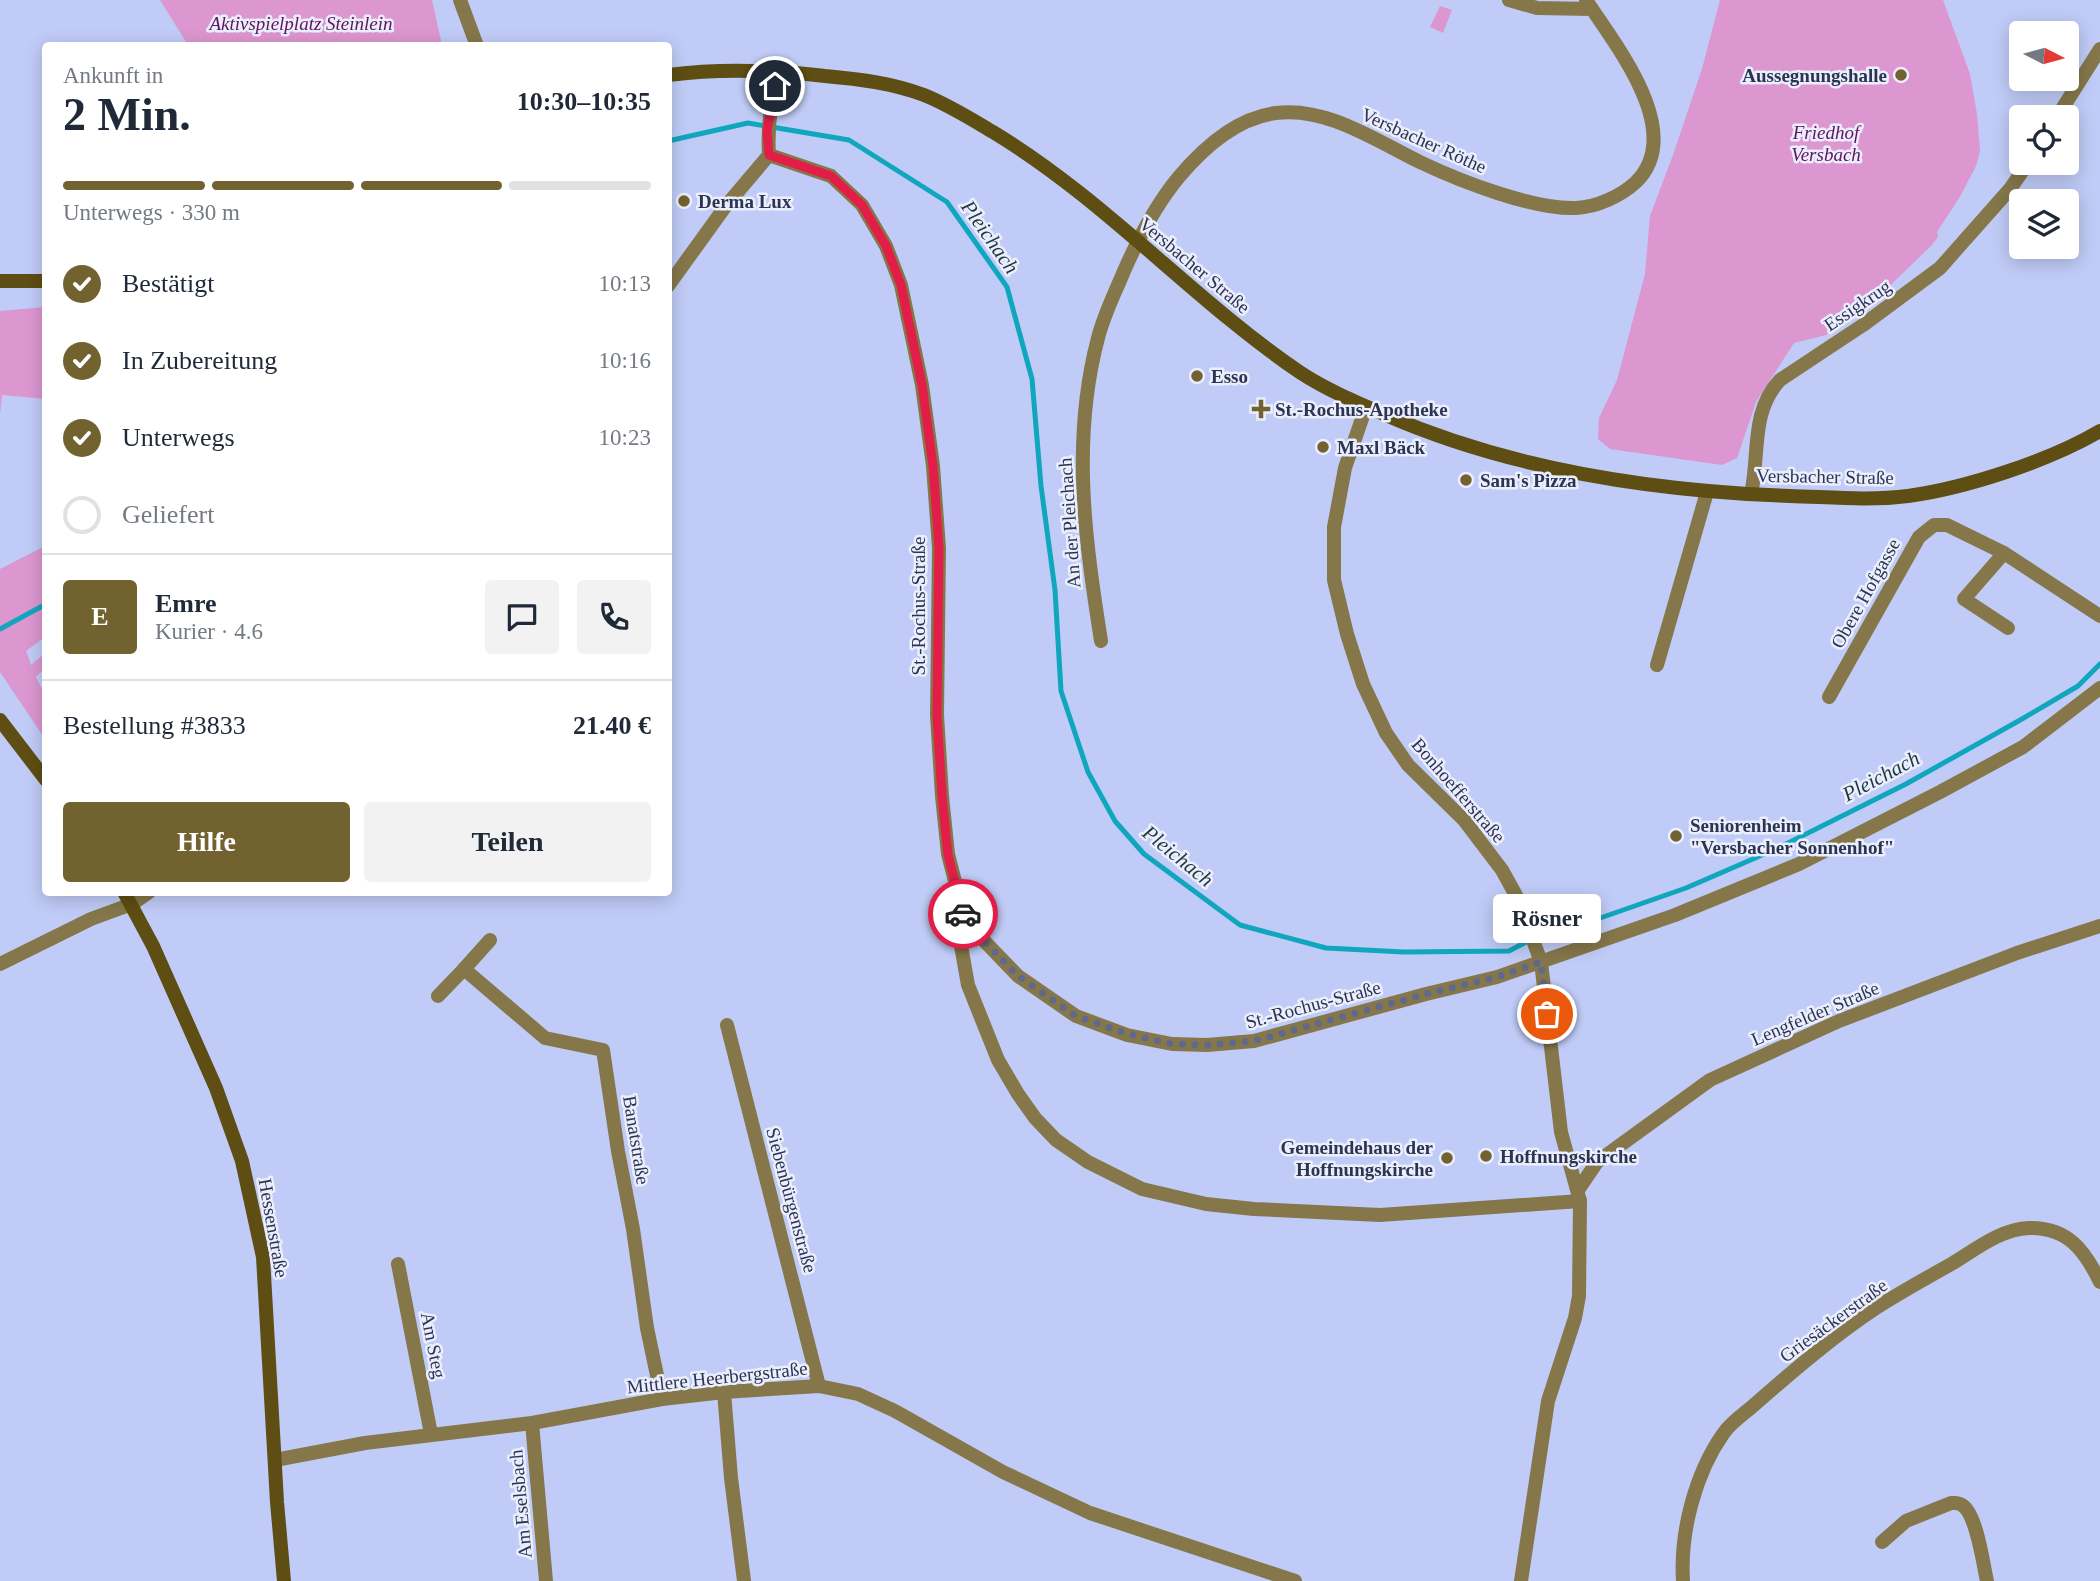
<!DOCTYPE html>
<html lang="de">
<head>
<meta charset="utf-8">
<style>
	:root { --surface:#fff; --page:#f2f2f3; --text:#1f2937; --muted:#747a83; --line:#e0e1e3; --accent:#716230 }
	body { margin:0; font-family:Georgia,serif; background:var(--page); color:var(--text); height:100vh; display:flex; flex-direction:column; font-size:26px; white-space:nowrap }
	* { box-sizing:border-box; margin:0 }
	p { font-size:23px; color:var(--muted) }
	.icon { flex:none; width:38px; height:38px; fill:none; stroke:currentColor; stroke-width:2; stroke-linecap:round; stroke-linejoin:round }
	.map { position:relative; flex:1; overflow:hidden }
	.details { position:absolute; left:42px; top:42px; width:630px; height:854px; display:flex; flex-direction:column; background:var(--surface); border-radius:7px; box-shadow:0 4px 18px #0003 }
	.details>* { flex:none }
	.needle { width:46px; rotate:96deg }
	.controls { position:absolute; left:2009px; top:21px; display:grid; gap:14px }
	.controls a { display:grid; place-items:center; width:70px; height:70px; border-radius:7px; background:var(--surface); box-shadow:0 4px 18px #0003; font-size:35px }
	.pin { position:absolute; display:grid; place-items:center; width:60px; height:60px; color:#fff; margin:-30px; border:4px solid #fff; border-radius:50%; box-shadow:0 2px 7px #0007 }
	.courier { position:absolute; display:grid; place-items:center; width:70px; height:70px; margin:-35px; border:5px solid #e11d48; border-radius:50%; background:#fff; color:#222; box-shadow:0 2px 9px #0007 }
	.bubble { position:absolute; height:49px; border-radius:7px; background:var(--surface); box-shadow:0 4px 18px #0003; font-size:23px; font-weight:700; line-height:49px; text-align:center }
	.headline em { font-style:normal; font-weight:700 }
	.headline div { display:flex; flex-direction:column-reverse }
	.headline { display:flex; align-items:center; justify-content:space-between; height:119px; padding:0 21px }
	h1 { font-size:46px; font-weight:700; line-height:52px }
	.bar { display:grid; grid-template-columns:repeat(4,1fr); gap:10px 7px; align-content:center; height:84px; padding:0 21px }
	.bar i { height:9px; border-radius:5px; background:var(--line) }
	.bar .selected { background:var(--accent) }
	.bar p { grid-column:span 4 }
	.line { display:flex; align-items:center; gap:18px; padding:0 21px; border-top:2px solid var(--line) }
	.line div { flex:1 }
	.round { display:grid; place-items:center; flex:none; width:74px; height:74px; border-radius:7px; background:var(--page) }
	ol { padding:0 21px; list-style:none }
	li { display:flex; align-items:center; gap:21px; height:77px }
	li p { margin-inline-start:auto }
	li .icon { padding:7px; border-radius:50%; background:var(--accent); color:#fff; stroke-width:4 }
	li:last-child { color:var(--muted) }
	li i { width:38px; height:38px; border:4px solid var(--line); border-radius:50% }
	.cta { display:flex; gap:14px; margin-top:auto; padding:14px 21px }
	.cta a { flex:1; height:80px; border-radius:7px; background:var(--accent); color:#fff; font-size:28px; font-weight:700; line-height:80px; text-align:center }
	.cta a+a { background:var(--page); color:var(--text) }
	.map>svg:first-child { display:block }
	.green { fill:#dc96d0 }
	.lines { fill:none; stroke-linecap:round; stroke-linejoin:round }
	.stream { stroke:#10a7be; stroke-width:5 }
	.street { stroke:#85774a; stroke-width:14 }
	.secondary { stroke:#5e4e13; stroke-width:14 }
	.done { stroke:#60698b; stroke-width:7; stroke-dasharray:0 12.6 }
	.route { stroke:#e11d48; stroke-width:9 }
	.poi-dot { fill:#716230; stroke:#eaeefd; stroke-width:2.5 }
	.labels { text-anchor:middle; stroke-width:5; stroke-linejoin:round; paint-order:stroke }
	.park-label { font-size:19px; font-style:italic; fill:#63135a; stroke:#eaeefd }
	.poi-label { font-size:19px; font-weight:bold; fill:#2d3451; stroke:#eaeefd; text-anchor:start }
	.street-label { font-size:19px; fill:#2d3451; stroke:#eaeefd }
	.water-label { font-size:21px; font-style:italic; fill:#1d383e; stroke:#eaeefd }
</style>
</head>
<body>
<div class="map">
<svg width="2100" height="1581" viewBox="0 0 2100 1581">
	<rect width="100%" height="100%" fill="#c0ccf7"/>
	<!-- green -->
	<g class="green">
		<polygon points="160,0 432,0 442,45 188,45"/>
		<polygon points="1720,0 1943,0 1970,74 1977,114 1980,151 1976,166 1961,195 1937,232 1938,237 1931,246 1877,298 1853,316 1826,335 1794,343 1756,402 1737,458 1722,465 1610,449 1598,439 1599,418 1617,380 1645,274 1650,216 1673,155 1702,69"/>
		<polygon points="1440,6 1452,10 1443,33 1430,27"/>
		<polygon points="45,307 45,399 2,395 0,415 0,311"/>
		<polygon points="45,546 45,637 26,651 31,665 45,653 45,668 36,677 45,695 45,739 0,672 0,569"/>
	</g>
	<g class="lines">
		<!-- stream -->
		<g class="stream">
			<polyline points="668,141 748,123 849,140 947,202 1007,287 1032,379 1041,486 1055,590 1061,691 1088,772 1115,821 1144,854 1240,925 1326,948 1404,952 1509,951 1536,937 1566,930 1686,888 1776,849 1906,784 2022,719 2078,686 2100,664"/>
			<polyline points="0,629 46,604"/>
		</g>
		<!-- street -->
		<g class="street">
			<polyline points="460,0 477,46"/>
			<polyline points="1509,0 1537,8 1592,9"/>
			<polyline points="2057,117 2100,49"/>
			<polyline points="769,155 831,176 862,205 886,246 901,285 922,385 933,466 939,548 937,715 942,796 948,854 965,921 1018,976 1076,1016 1127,1035 1172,1044 1207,1045 1254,1041 1426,994 1497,977 1675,915 1799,864 1940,792 2023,747 2100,688"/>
			<path d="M668,286L725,207L769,155C767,125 771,99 779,70"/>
			<polyline points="1366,407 1345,468 1334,527 1334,580 1347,634 1363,684 1386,733 1408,765 1464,820 1502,870 1518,899 1541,962 1561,1132 1580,1201 1579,1296 1575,1318 1548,1401 1521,1581"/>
			<path d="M1751,494C1760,454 1750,412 1780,380L1863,325L1940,268L2010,189L2028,163"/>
			<polyline points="2004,553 1964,599 2008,628"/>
			<path d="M1101,641C1085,539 1071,440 1098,338C1104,314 1115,293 1124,271C1139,237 1155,206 1178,178C1203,148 1236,118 1276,113C1327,106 1378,142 1422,163C1460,181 1534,210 1576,208C1597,207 1621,196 1636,182C1687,132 1614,43 1586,0"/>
			<polyline points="1657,665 1707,492"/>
			<polyline points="1829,697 1919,537 1934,525 1947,525 2004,553 2100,616"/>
			<polyline points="965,921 960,940 968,985 998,1060 1018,1094 1035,1118 1056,1140 1088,1162 1142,1189 1206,1204 1254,1209 1380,1215 1580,1201"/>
			<polyline points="490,940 464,969 545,1038 603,1050 618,1151 633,1229 647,1328 662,1399"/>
			<polyline points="0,964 91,919 132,904 149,892"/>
			<polyline points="438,996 464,969"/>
			<polyline points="727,1025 819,1386"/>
			<polyline points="1578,1190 1597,1162 1710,1080 1839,1021 2017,953 2100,926"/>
			<polyline points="398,1264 431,1434"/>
			<polyline points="724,1392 731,1478 744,1581"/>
			<polyline points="532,1423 546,1581"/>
			<polyline points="275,1460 365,1443 532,1423 662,1399 724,1392 819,1386 858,1394 895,1411 1003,1472 1090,1513 1295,1581"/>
			<path d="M1882,1542L1906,1521L1951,1503C1955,1503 1958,1502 1962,1505C1977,1514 1983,1564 1987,1581"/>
			<path d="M1683,1581C1680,1532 1695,1474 1723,1434C1730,1423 1744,1414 1754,1405C1794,1370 1835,1335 1879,1306C1903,1291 1928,1277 1953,1263C1976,1249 2001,1229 2029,1228C2068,1227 2085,1251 2100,1282"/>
		</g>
		<!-- secondary -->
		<g class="secondary">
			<path d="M668,75C721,68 773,70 825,76C859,79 892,83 924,95C949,105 971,119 993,132C1106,200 1193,300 1301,373C1327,390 1358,403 1386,415C1512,470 1653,491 1790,496C1829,497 1869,501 1908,496C1966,488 2049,461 2100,431"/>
			<polyline points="0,281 46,281"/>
			<polyline points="0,720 46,780"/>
			<polyline points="124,892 153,946 216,1088 242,1161 263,1257 277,1502 284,1581"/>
		</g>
	</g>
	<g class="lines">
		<!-- done -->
		<polyline class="done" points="963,914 965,921 1018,976 1076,1016 1128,1034 1172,1044 1207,1045 1254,1041 1426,994 1497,977 1541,962 1547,1014"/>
		<!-- route -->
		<polyline class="route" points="775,86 767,131 769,155 831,176 862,205 886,246 901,285 922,385 933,466 939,548 937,715 942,796 948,855 963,914"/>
	</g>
	<!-- markers -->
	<g class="poi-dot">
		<circle cx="1901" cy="75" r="7"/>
		<circle cx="684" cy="201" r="7"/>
		<circle cx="1197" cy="376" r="7"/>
		<path d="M1257.5 398.5h7v7h7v7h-7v7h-7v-7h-7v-7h7z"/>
		<circle cx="1323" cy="447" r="7"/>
		<circle cx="1466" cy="480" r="7"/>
		<circle cx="1676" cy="836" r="7"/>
		<circle cx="1486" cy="1156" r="7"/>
		<circle cx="1447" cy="1158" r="7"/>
	</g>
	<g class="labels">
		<!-- park labels -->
		<g class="park-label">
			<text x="301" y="30">Aktivspielplatz Steinlein</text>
			<text x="1826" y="139">Friedhof<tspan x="1826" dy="22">Versbach</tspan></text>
		</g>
		<!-- poi labels -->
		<g class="poi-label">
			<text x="1887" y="82" text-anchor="end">Aussegnungshalle</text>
			<text x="698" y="208">Derma Lux</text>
			<text x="1211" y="383">Esso</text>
			<text x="1275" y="416">St.-Rochus-Apotheke</text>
			<text x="1337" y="454">Maxl Bäck</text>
			<text x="1480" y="487">Sam's Pizza</text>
			<text x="1690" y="832">Seniorenheim<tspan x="1690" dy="22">"Versbacher Sonnenhof"</tspan></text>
			<text x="1433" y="1154" text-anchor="end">Gemeindehaus der<tspan x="1433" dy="22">Hoffnungskirche</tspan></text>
			<text x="1500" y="1163">Hoffnungskirche</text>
		</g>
		<!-- street labels -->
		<g class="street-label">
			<text transform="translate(1424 140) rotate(24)" y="7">Versbacher Röthe</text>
			<text transform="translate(1195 265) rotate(40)" y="7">Versbacher Straße</text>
			<text transform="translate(1857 305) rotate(-34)" y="7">Essigkrug</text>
			<text transform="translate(1825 476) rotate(1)" y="7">Versbacher Straße</text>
			<text transform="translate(1069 523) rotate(-94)" y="7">An der Pleichach</text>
			<text transform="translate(1865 593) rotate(-61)" y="7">Obere Hofgasse</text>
			<text transform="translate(918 606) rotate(-90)" y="7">St.-Rochus-Straße</text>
			<text transform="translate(1459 790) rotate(49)" y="7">Bonhoefferstraße</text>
			<text transform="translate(1313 1004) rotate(-15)" y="7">St.-Rochus-Straße</text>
			<text transform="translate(1815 1013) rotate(-23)" y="7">Lengfelder Straße</text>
			<text transform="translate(637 1140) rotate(81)" y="7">Banatstraße</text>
			<text transform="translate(792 1200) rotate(75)" y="7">Siebenbürgenstraße</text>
			<text transform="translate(274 1228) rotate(80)" y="7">Hessenstraße</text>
			<text transform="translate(1833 1320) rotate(-36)" y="7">Griesäckerstraße</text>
			<text transform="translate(434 1345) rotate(79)" y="7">Am Steg</text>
			<text transform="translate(717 1377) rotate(-6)" y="7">Mittlere Heerbergstraße</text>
			<text transform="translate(520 1504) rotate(-95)" y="7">Am Eselsbach</text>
		</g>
		<!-- water labels -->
		<g class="water-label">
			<text transform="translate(990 237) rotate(55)" y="7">Pleichach</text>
			<text transform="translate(1881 776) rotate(-28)" y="7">Pleichach</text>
			<text transform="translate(1178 856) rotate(39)" y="7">Pleichach</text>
		</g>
	</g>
</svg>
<div class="controls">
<a><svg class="needle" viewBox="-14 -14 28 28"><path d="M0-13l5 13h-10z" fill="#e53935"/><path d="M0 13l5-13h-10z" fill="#747a83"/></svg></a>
<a><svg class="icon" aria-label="locate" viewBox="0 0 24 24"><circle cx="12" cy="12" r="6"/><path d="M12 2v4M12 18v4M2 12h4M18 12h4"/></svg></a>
<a><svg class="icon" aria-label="layers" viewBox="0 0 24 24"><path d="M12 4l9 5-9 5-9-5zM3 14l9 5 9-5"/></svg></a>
</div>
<div class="pin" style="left:1547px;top:1014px;background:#ea580c"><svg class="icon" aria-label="bag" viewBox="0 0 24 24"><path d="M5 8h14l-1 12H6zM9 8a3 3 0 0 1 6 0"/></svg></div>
<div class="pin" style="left:775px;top:86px;background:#1f2937"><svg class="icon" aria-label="home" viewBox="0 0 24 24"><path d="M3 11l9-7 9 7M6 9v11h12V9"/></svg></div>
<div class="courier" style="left:963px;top:914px"><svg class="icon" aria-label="car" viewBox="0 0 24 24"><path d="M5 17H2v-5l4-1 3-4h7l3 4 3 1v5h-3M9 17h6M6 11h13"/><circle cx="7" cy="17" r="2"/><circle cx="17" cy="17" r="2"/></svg></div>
<div class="bubble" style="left:1493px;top:894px;width:108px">Rösner</div>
<section class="details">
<div class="headline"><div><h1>2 Min.</h1><p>Ankunft in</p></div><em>10:30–10:35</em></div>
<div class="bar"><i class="selected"></i><i class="selected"></i><i class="selected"></i><i></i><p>Unterwegs · 330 m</p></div>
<ol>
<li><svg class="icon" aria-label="check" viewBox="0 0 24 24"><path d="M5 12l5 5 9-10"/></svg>Bestätigt<p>10:13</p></li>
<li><svg class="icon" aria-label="check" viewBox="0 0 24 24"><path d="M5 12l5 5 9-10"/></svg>In Zubereitung<p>10:16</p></li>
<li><svg class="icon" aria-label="check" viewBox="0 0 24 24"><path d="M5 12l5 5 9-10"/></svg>Unterwegs<p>10:23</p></li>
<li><i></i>Geliefert</li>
</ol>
<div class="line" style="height:126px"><b class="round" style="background:var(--accent);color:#fff">E</b><div><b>Emre</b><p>Kurier · 4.6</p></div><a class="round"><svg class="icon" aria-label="chat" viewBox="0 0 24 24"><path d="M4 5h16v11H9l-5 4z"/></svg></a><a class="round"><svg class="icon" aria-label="phone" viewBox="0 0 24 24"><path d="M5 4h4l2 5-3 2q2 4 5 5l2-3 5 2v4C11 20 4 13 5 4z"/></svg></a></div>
<div class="line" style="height:91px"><div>Bestellung #3833</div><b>21.40 €</b></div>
<div class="cta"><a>Hilfe</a><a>Teilen</a></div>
</section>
</div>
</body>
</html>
